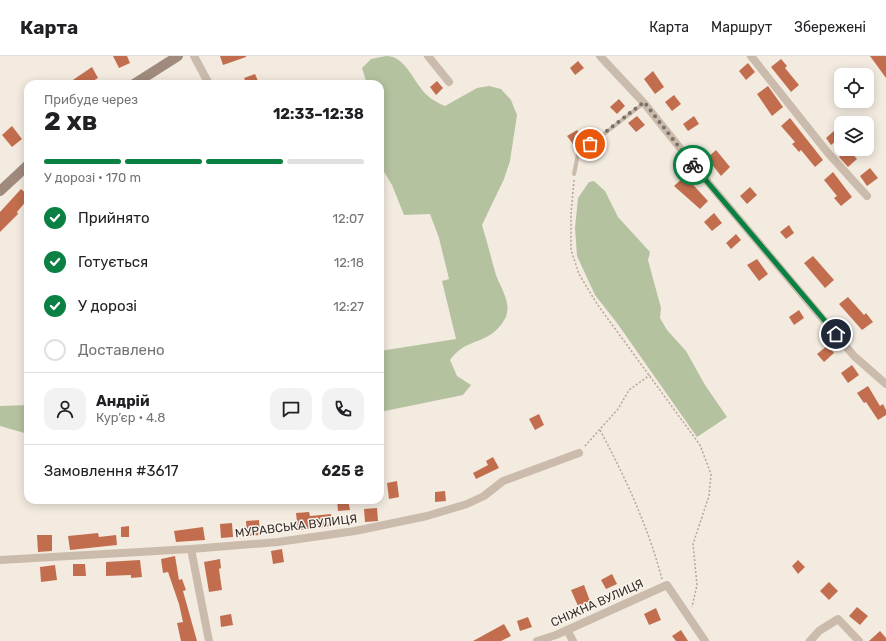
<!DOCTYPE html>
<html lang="uk">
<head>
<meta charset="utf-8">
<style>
	:root { --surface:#fff; --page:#f2f2f2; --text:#202124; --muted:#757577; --line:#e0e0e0; --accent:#0b8043 }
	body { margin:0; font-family:Rubik,sans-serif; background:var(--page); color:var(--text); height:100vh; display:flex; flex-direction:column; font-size:15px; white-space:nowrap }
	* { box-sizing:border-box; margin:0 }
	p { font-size:13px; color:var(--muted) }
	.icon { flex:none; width:22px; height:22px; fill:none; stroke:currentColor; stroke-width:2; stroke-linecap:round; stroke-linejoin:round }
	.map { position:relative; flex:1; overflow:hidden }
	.side { position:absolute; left:24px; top:24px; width:360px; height:424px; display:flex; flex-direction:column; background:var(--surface); border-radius:12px; box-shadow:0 2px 10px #0003 }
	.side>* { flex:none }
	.fabs { position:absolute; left:834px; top:12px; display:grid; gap:8px }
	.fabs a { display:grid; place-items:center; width:40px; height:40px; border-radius:8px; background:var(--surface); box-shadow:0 2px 10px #0003; font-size:20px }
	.pin { position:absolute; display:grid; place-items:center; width:34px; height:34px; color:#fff; margin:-17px; border:2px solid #fff; border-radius:50%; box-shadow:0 1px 4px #0007 }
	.courier { position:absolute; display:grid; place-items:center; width:40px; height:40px; margin:-20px; border:3px solid #0b8043; border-radius:50%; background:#fff; color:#222; box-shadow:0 1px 5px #0007 }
	.headline em { font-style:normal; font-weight:700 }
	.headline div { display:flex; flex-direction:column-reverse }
	.headline { display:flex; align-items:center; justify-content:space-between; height:68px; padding:0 20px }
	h1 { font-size:26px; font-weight:700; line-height:30px }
	.bar { display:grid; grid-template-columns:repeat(4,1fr); gap:6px 4px; align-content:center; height:48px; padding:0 20px }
	.bar i { height:5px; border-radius:3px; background:var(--line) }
	.bar .current { background:var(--accent) }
	.bar p { grid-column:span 4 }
	.line { display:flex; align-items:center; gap:10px; padding:0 20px; border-top:1px solid var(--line) }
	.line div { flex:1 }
	.round { display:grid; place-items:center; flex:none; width:42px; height:42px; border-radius:12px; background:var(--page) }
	ol { padding:0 20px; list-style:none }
	li { display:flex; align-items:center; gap:12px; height:44px }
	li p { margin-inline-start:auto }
	li .icon { padding:4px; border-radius:50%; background:var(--accent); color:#fff; stroke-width:4 }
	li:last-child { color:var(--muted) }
	li i { width:22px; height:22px; border:2px solid var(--line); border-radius:50% }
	header { display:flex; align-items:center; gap:24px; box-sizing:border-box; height:56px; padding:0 20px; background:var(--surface); border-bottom:1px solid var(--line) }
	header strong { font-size:19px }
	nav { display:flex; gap:22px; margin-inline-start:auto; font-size:14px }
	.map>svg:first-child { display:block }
	.green { fill:#b5c2a0 }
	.building { fill:#c26e4e }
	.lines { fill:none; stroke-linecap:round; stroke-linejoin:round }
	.path { stroke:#b7a596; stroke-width:1.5; stroke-dasharray:2 2; stroke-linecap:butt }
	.lane { stroke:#cbbbac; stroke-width:4 }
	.street { stroke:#cbbbac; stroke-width:8 }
	.secondary { stroke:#9f8a7d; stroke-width:10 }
	.done { stroke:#7a716a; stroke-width:4; stroke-dasharray:0 7.2 }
	.route { stroke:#0b8043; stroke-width:5 }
	.labels { text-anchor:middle; stroke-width:3; stroke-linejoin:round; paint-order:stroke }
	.street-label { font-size:12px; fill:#39302b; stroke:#faf4ed }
</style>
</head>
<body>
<header>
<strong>Карта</strong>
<nav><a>Карта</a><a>Маршрут</a><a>Збережені</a></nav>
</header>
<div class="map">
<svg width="886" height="585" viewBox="0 0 886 585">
	<rect width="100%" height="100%" fill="#f3ebe0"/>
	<!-- green -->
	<g class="green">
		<path d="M386,0C403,0 411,19 420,31C426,40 435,46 445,50L477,32L489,30L501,33L511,44L517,59L510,105L504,123L482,169C487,185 491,202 496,219C500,230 510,245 507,257C506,264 498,273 493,277C476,289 464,285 450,304L457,320L471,329L463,339L380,356V295L456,283L442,225L449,223L439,182L430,158L404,159L392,129L380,109V28H367L362,12L371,3Z"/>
		<polygon points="594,125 605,135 618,161 650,196 648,204 661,252 660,262 667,274 686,295 705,329 727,361 697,381 617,267 595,239 577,200 575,172 578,142 589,126"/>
		<polygon points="28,349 28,378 0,370 0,350"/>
	</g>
	<!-- building -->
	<g class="building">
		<polygon points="113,0 127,0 130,7 119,12"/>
		<polygon points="220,0 246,0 246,1 223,9"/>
		<polygon points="870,0 886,0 886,22"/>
		<polygon points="781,3 787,10 785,12 799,29 791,36 771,11"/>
		<polygon points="578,5 584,12 575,19 570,12"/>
		<polygon points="748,7 755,16 746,24 739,15"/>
		<polygon points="92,11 98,22 88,28 67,28"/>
		<polygon points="653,15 664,31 655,38 644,23"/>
		<polygon points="255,18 258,25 247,28 244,22"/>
		<polygon points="437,25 443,32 436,39 430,31"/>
		<polygon points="768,30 783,51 772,60 757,38"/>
		<polygon points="674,39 681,48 672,55 665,46"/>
		<polygon points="619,43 625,50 617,58 610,51"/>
		<polygon points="637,60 645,69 636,76 628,67"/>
		<polygon points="694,60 699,68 688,75 683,68"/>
		<polygon points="790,62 823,104 815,111 801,94 799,96 792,88 795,86 781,70"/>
		<polygon points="12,70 22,83 12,91 2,79"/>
		<polygon points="577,74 582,81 573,88 567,80"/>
		<polygon points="835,74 841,81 831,89 826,82"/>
		<polygon points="848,93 857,103 848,111 839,101"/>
		<polygon points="716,94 730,111 721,120 707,102"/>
		<polygon points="870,112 878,122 867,130 860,120"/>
		<polygon points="833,116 852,141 841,150 834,142 837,140 824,124"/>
		<polygon points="685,120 708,145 700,153 674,130"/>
		<polygon points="750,131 757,139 747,148 740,140"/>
		<polygon points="21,133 28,139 28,143 17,156 18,158 0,176 0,156"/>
		<polygon points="714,157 722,167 712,175 704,166"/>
		<polygon points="789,169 794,177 786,183 780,176"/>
		<polygon points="736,178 741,184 731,193 726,187"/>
		<polygon points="813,200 834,224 825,232 804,207"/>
		<polygon points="757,203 768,218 759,225 747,209"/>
		<polygon points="848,241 864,259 866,257 873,266 862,274 839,248"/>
		<polygon points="799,254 804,262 794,269 789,261"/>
		<polygon points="828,289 834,297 824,306 817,298"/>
		<polygon points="852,309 859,319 848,327 841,317"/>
		<polygon points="868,330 880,350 883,348 886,354 886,359 878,364 866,346 864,347 857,337"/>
		<polygon points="539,358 544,369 535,374 529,363"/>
		<polygon points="493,401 499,412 476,423 473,417 488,409 486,405"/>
		<polygon points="397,425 399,441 389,443 387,427"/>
		<polygon points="445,435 446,445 435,446 435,436"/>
		<polygon points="337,444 348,444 350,454 338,455"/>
		<polygon points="377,452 378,465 365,466 364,453"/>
		<polygon points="309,456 310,460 331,458 332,470 298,474 296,457"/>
		<polygon points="259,464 260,479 247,480 246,465"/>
		<polygon points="232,467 233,481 221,482 220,468"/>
		<polygon points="129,470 129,481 121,481 121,471"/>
		<polygon points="203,471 205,484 176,486 174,475"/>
		<polygon points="98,477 99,481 116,479 117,489 70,494 68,480"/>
		<polygon points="37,479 52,479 52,495 38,496"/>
		<polygon points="282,493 284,506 273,508 271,495"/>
		<polygon points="175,500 179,524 182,523 186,534 183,535 197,585 181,585 177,567 183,566 179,548 168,516 163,517 161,503"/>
		<polygon points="220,503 221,512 219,513 222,534 209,536 204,506"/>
		<polygon points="140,504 142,521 131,522 131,519 106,520 106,506"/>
		<polygon points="798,504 805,511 798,518 792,510"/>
		<polygon points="73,508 85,508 86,520 73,520"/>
		<polygon points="55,509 57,524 41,526 40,511"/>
		<polygon points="612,518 617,528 606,533 601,524"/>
		<polygon points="829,526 838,535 829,544 820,535"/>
		<polygon points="584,529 590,545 578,550 571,534"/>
		<polygon points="857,551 868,560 860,569 849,560"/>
		<polygon points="656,552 661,564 649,569 644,558"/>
		<polygon points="231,558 233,569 221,571 220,560"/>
		<polygon points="528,561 532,571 520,575 517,565"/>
		<polygon points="504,568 511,580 501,585 473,585"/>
		<polygon points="681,574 688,585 676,585 672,580"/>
		<polygon points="880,575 886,582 886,585 869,585"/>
	</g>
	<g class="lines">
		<!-- path -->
		<g class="path">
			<polyline points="574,124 571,158 571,194 579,218 597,248 700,389 711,418 709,440 693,488 697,529 692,551"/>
			<path d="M600,374C626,423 647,468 662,523"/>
			<polyline points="585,390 618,353 629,334 650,319"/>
		</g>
		<!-- lane -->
		<polyline class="lane" points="574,118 578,98 644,47"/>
		<!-- street -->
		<g class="street">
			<polyline points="194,0 209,28"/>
			<polyline points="428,0 449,26"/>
			<polyline points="600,0 644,47 700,117 854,300 886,328"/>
			<polyline points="751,0 828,97 867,140"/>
			<polyline points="191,493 209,585"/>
			<polyline points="0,504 191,493 278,486 355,475 427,460 467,448 484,440 503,425 579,397"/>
			<polyline points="567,574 573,585"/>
			<polyline points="537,585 556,579 667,529 705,585"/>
			<polyline points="810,585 819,575 838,563 859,585"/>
		</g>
		<!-- secondary -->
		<g class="secondary">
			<polyline points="134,28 178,0"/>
			<polyline points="0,135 28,109"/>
		</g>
	</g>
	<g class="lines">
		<!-- done -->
		<polyline class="done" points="590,88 644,46 693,109"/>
		<!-- route -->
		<polyline class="route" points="693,109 836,278"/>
	</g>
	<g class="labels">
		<!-- street labels -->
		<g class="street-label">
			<text transform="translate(296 470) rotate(-7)" y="4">МУРАВСЬКА ВУЛИЦЯ</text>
			<text transform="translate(597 547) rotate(-24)" y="4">СНІЖНА ВУЛИЦЯ</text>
		</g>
	</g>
</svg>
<div class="fabs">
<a><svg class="icon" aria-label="locate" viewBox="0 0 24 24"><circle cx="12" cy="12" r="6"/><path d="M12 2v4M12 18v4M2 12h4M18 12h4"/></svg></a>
<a><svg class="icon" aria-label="layers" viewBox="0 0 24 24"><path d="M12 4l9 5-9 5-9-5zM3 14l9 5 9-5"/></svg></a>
</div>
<div class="pin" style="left:590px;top:88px;background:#ea580c"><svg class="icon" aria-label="bag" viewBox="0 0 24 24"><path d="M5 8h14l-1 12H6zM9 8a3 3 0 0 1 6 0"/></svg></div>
<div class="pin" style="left:836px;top:278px;background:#1f2937"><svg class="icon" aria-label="home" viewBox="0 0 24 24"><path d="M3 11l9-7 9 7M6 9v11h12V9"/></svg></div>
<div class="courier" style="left:693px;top:109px"><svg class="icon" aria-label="bike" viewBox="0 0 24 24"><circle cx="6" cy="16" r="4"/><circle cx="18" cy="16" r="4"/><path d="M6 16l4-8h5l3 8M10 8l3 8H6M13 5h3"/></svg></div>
<section class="side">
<div class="headline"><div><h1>2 хв</h1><p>Прибуде через</p></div><em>12:33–12:38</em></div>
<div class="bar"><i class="current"></i><i class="current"></i><i class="current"></i><i></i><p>У дорозі · 170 m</p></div>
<ol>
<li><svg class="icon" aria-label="check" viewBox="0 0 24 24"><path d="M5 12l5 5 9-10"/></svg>Прийнято<p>12:07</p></li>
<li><svg class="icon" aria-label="check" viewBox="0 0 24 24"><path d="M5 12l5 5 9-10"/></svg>Готується<p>12:18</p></li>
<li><svg class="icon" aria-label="check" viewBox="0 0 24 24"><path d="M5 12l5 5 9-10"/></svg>У дорозі<p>12:27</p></li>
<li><i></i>Доставлено</li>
</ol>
<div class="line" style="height:72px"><a class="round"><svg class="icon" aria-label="person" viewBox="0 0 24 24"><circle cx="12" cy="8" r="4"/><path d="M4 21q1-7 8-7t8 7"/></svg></a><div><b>Андрій</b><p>Кур’єр · 4.8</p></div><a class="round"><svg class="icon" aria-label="chat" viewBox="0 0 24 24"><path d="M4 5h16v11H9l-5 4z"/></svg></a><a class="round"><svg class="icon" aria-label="phone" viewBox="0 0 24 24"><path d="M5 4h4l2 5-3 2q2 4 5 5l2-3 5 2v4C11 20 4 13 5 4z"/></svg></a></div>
<div class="line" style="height:52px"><div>Замовлення #3617</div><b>625 ₴</b></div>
</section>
</div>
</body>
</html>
